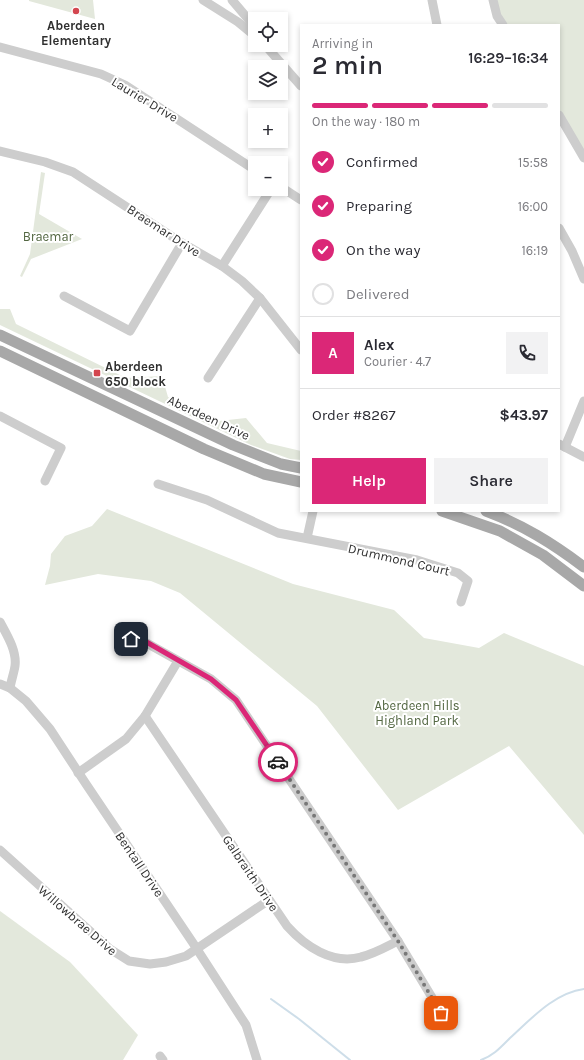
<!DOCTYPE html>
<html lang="en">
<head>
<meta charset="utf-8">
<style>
	:root { --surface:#fff; --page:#f2f2f3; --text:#2b2b33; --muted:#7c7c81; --line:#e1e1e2; --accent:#db2777 }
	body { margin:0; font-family:Karla,sans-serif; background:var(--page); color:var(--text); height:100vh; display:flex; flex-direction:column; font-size:15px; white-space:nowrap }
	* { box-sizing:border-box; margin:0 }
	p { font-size:13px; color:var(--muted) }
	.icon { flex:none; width:22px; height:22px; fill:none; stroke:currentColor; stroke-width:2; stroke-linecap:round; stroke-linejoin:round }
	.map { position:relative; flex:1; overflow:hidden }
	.details { position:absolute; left:300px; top:24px; width:260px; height:488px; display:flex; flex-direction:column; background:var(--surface); border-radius:0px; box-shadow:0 2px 6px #0003 }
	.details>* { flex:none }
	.fabs { position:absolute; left:248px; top:12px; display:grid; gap:8px }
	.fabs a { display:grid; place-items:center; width:40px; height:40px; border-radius:0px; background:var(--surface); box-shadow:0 2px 6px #0003; font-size:20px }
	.pin { position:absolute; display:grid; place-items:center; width:34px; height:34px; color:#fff; margin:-17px; border-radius:8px; box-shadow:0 2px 6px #0006 }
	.courier { position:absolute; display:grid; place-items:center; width:40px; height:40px; margin:-20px; border:3px solid #db2777; border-radius:50%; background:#fff; color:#222; box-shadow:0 1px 5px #0007 }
	.summary em { font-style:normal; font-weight:600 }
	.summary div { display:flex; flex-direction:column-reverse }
	.summary { display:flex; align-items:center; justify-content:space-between; height:68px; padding:0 12px }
	h1 { font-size:26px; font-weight:600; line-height:30px }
	.bar { display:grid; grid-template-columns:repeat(4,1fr); gap:6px 4px; align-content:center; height:48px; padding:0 12px }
	.bar i { height:5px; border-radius:3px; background:var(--line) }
	.bar .on { background:var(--accent) }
	.bar p { grid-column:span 4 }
	.line { display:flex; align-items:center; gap:10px; padding:0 12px; border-top:1px solid var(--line) }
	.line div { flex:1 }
	.round { display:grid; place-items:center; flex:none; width:42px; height:42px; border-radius:0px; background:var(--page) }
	ol { padding:0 12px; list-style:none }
	li { display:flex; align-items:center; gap:12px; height:44px }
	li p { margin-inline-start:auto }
	li .icon { padding:4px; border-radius:50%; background:var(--accent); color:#fff; stroke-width:4 }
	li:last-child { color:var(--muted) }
	li i { width:22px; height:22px; border:2px solid var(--line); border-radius:50% }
	.cta { display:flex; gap:8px; margin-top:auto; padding:8px 12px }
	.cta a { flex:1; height:46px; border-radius:0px; background:var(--accent); color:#fff; font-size:16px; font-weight:600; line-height:46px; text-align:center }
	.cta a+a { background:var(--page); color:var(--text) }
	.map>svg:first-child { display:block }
	.green { fill:#e3e8dc }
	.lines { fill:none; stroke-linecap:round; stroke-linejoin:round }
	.stream { stroke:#cedee9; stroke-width:2 }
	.minor { stroke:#cdcdcd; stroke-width:9 }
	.major { stroke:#a8a8a8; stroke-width:11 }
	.done { stroke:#787878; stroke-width:4; stroke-dasharray:0 7.2 }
	.route { stroke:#db2777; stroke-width:5 }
	.poi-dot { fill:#d3464f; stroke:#fff; stroke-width:1.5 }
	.labels { text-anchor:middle; stroke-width:4; stroke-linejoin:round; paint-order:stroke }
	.poi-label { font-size:13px; font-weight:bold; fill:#303030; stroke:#fff }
	.street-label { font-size:13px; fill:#303030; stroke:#fff }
	.park-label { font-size:13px; fill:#536742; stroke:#fff }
</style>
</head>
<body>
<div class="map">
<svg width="584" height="1060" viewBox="0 0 584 1060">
	<rect width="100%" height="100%" fill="#fff"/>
	<!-- green -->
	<g class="green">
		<polygon points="29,0 93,0 95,19 29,1"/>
		<polygon points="496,0 584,0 584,155 559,113 559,25 507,25 499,12"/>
		<polygon points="41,172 45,173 39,214 82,239 31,259 22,277 20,276 30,254"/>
		<polygon points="0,309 10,309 16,324 126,378 162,376 168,397 219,421 246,418 267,443 301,451 301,460 290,459 251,445 0,325"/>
		<polygon points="107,509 293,584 394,610 424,638 479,648 504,633 584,666 584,835 509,746 398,810 317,706 180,593 151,581 98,574 45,585 50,566 51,554 65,536 92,526"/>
		<polygon points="0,911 70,962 138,1035 123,1060 0,1060"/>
	</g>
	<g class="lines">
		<!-- stream -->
		<g class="stream">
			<polyline points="271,999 299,1019 350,1060"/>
			<path d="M481,1060C494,1055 500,1048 510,1038C531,1019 554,993 584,989"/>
		</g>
		<!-- minor -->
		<g class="minor">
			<polyline points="203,0 238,22 255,36"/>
			<polyline points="232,0 255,27"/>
			<polyline points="432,0 437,25"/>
			<polyline points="493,0 497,16 503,25"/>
			<polyline points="265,45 301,86"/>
			<polyline points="0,47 101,74 125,85 255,170"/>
			<polyline points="559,115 584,158"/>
			<polyline points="0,151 45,162 73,172 182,243 222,266 242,281 260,298 301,350"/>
			<polyline points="281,187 301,200"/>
			<polyline points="559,228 572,251 584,279"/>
			<polyline points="222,266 271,189"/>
			<polyline points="64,296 130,331 182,243"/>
			<polyline points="208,378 260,298"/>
			<polyline points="0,416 61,448 45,481"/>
			<polyline points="559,444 584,457"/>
			<polyline points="565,447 584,401"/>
			<polyline points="158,484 207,500 278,533 417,560 458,573 468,581 461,602"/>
			<polyline points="307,538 313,511"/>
			<path d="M0,622C7,635 17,651 15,666C14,673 11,681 10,688"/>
			<polyline points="120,638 143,641 211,679 236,700 398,941 448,1024"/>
			<polyline points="0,684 10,688 26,701 50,729 86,784 193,943 246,1025 257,1060"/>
			<path d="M145,716L287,926C305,946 332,965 361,957C374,954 386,947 398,941"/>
			<polyline points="78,773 126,739 145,716 178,661"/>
			<polyline points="0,850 110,949 129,961 150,964 166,962 186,956 269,900"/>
			<polyline points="160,1056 163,1060"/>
		</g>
		<!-- major -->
		<g class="major">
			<polyline points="0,335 233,445 281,464 301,468"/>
			<polyline points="0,351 204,449 264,474 301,482"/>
			<polyline points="442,511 500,531 543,555 584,586"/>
			<path d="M486,511C523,525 552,543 584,567"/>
		</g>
	</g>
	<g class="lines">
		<!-- done -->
		<polyline class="done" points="278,762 398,941 441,1013"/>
		<!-- route -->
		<polyline class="route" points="131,639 143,640 211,679 236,700 278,762"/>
	</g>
	<!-- markers -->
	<g class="poi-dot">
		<circle cx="76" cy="11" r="4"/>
		<rect x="93" y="369" width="8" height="8" rx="2"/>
	</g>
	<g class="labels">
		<!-- poi labels -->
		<g class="poi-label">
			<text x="76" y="30">Aberdeen<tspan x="76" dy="15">Elementary</tspan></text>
			<text x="105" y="371" text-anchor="start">Aberdeen<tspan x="105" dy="15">650 block</tspan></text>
		</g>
		<!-- street labels -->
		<g class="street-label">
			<text transform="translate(145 99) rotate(31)" y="5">Laurier Drive</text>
			<text transform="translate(164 230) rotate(33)" y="5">Braemar Drive</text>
			<text transform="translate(209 417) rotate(25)" y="5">Aberdeen Drive</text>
			<text transform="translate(399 559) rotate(13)" y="5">Drummond Court</text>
			<text transform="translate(140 864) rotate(56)" y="5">Bentall Drive</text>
			<text transform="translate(251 873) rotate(56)" y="5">Galbraith Drive</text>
			<text transform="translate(78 920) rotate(41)" y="5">Willowbrae Drive</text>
		</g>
		<!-- park labels -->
		<g class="park-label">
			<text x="48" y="241">Braemar</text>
			<text x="417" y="710">Aberdeen Hills<tspan x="417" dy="15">Highland Park</tspan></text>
		</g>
	</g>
</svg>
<div class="fabs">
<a><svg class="icon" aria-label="locate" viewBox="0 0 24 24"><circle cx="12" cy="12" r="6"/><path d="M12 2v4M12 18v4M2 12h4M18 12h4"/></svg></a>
<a><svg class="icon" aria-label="layers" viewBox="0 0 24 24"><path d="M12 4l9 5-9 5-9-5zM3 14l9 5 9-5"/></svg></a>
<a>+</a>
<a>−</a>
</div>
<div class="pin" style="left:441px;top:1013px;background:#ea580c"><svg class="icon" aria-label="bag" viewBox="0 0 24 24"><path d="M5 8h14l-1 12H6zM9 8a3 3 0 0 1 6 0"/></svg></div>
<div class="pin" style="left:131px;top:639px;background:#1f2937"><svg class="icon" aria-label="home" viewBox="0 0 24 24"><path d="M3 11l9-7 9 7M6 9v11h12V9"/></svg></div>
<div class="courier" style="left:278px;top:762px"><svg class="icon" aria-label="car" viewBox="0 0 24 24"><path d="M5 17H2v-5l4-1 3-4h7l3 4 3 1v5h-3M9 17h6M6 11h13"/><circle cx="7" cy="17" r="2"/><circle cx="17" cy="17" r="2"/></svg></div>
<section class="details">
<div class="summary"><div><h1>2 min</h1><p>Arriving in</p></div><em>16:29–16:34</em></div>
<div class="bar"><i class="on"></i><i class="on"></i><i class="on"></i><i></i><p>On the way · 180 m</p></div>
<ol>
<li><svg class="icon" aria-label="check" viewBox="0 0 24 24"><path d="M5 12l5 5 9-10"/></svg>Confirmed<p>15:58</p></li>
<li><svg class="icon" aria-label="check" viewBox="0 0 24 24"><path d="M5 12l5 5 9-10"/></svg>Preparing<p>16:00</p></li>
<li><svg class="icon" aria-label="check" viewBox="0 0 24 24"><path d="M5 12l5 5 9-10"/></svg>On the way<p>16:19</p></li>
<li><i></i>Delivered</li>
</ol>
<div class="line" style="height:72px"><b class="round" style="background:var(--accent);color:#fff">A</b><div><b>Alex</b><p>Courier · 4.7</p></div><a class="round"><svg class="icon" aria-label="phone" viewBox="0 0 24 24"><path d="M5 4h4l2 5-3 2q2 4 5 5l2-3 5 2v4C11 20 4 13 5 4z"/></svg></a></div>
<div class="line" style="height:52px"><div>Order #8267</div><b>$43.97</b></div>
<div class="cta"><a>Help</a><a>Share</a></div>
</section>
</div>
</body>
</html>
